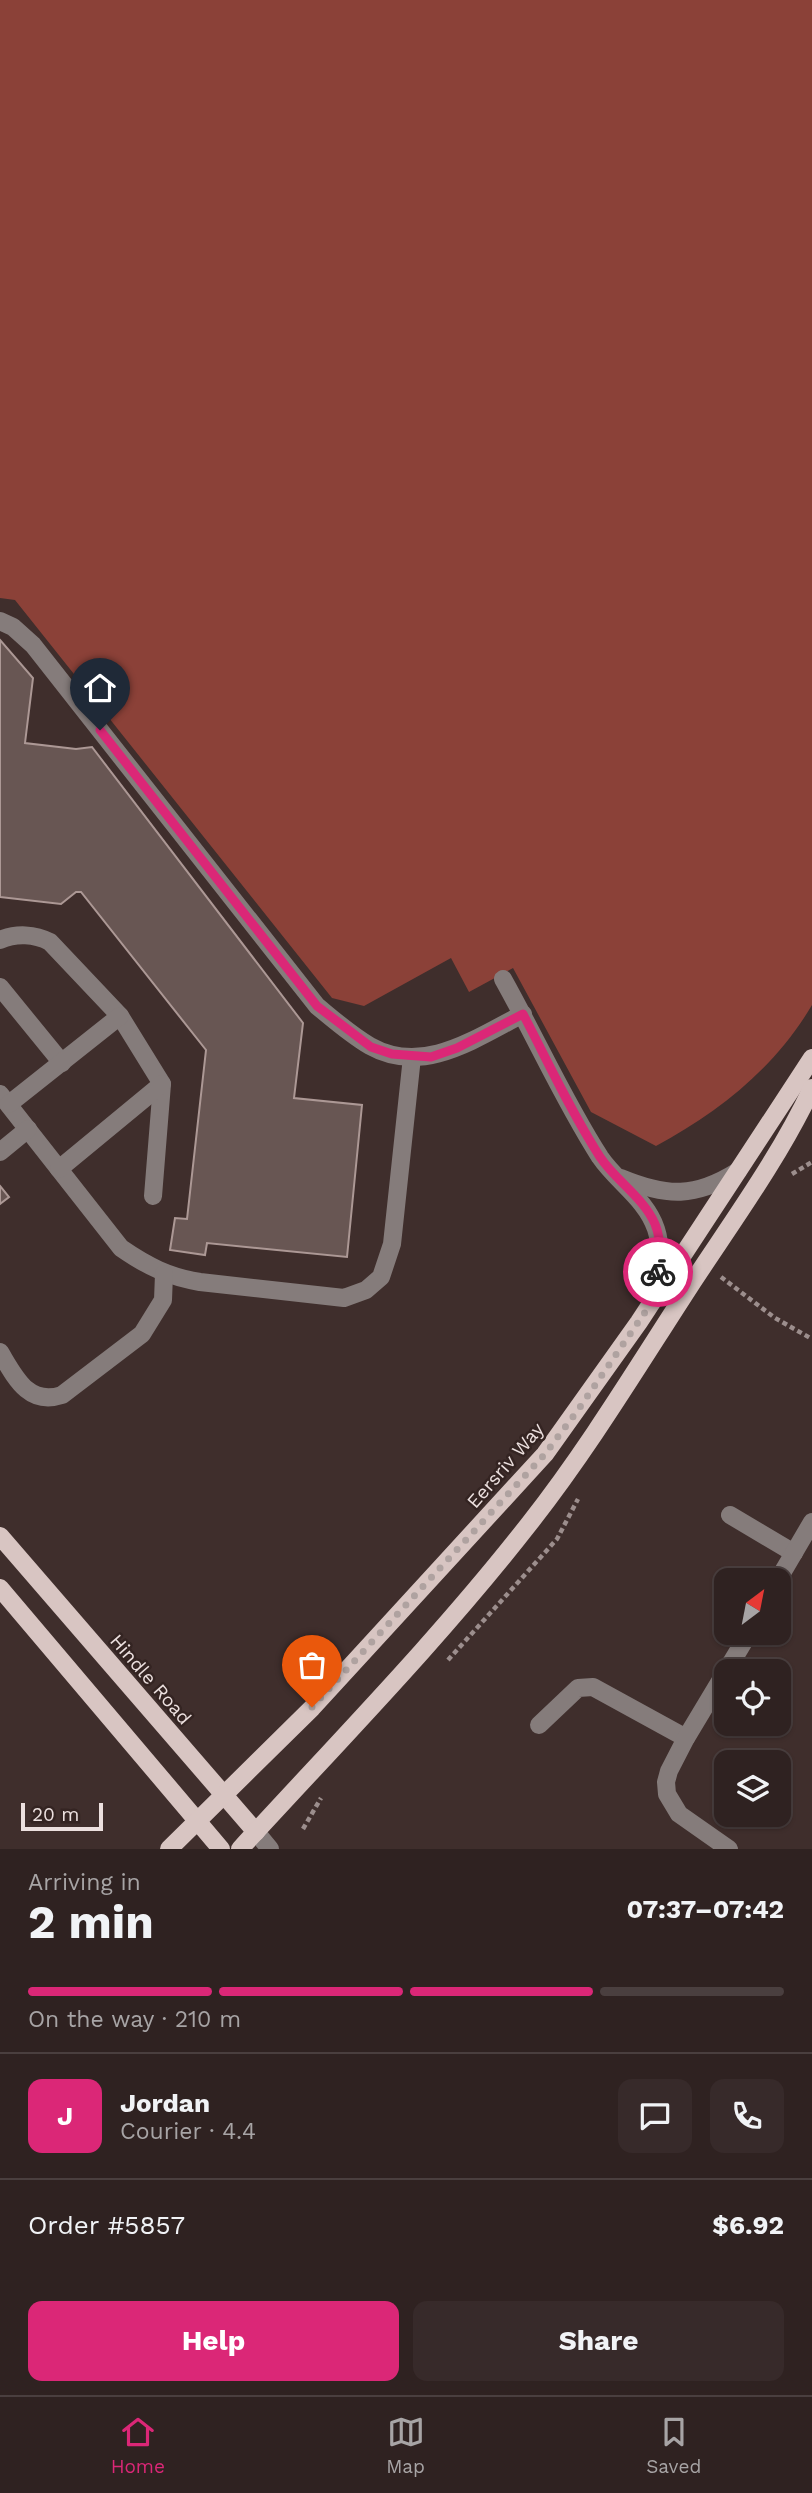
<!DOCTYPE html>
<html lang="en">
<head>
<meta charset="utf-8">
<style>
	:root { --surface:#2f2221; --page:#372a2a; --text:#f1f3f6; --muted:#a7a4a5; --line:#4a3f3f; --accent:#db2777 }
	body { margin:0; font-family:"Work Sans",sans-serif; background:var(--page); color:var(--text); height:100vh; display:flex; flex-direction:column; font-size:26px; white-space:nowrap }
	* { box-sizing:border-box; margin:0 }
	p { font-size:23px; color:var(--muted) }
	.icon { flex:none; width:38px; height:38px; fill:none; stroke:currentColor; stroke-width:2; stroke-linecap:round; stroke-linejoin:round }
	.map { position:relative; height:1849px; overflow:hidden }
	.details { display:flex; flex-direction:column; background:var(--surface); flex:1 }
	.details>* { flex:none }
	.needle { width:46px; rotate:32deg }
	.tools { position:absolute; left:714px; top:1568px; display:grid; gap:14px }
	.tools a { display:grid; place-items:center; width:77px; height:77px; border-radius:14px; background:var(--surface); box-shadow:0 2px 5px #0004,0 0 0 2px var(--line); font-size:35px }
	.scale { position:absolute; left:21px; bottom:18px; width:82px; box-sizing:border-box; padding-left:7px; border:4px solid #ece0df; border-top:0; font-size:19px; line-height:24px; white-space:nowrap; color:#ece0df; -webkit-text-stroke:5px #342422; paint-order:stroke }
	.pin { position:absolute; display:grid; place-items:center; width:60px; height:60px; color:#fff; margin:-72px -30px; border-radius:50% 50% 50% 0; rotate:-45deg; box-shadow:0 0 7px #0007 }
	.pin .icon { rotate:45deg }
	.courier { position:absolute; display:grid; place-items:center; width:70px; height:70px; margin:-35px; border:5px solid #db2777; border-radius:50%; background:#fff; color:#222; box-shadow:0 2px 9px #0007 }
	.headline em { font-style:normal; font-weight:700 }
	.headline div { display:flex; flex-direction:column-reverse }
	.headline { display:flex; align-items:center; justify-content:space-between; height:119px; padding:0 28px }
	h1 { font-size:46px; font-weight:700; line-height:52px }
	.bar { display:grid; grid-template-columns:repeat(4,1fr); gap:10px 7px; align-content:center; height:84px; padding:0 28px }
	.bar i { height:9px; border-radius:5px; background:var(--line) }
	.bar .selected { background:var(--accent) }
	.bar p { grid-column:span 4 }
	.line { display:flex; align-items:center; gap:18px; padding:0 28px; border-top:2px solid var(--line) }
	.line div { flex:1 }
	.round { display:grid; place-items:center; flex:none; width:74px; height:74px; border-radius:14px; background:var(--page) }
	.primary-button { display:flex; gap:14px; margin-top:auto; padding:14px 28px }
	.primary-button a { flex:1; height:80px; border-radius:14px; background:var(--accent); color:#fff; font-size:28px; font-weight:700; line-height:80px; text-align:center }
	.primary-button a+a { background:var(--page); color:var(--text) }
	.tab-bar { display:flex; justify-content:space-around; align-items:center; height:98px; border-top:2px solid var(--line); background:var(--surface); font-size:19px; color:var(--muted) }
	.tab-bar a { display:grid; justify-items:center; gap:4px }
	.tab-bar .selected { color:var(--accent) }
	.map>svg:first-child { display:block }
	.green { fill:#8b4138 }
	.building { fill:#685653; stroke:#ac9895; stroke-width:2 }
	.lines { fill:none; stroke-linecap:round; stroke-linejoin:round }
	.path { stroke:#9c8e8d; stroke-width:4.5; stroke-dasharray:5 3.5; stroke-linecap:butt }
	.minor { stroke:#857c7b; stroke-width:18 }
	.major { stroke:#d8c5c2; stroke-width:18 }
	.done { stroke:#afa2a0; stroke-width:7; stroke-dasharray:0 12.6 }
	.route { stroke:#db2777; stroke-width:9 }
	.labels { text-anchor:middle; stroke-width:5; stroke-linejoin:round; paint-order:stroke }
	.street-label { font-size:19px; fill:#ece0df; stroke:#342422 }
</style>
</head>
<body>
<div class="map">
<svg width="812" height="1849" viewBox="0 0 812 1849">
	<rect width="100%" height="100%" fill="#3f2e2c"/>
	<!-- green -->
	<path class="green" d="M0,0H812V1005C775,1068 719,1112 656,1146L591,1112L513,968L469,992L451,958L364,1006L332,998L15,600L0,598Z"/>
	<!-- building -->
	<g class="building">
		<polygon points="0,640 33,678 25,743 76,749 92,747 303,1023 294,1098 362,1105 347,1257 207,1243 205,1255 170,1250 175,1218 187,1219 206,1050 81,892 76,892 61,904 0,897"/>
		<polygon points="0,1186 9,1197 0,1204"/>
	</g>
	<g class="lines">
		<!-- path -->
		<g class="path">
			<polyline points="792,1174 812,1162"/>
			<polyline points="721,1277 775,1318 812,1339"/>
			<polyline points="448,1660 557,1539 578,1499"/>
			<polyline points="303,1829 321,1798"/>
		</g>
		<!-- minor -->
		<g class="minor">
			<path d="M0,621L13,627L33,645L317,1006C334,1020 351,1035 370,1046C423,1076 476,1038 523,1014"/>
			<path d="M0,940C16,933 35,934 50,942L120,1016L162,1084L153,1196"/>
			<path d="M503,979C535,1036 565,1103 600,1157C617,1182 646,1199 656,1229C664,1254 657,1277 652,1302"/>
			<polyline points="0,987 62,1063"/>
			<path d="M0,1094L121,1248C147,1266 169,1277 200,1282L344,1298L366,1290L381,1277L392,1244L412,1057"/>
			<polyline points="9,1104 120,1016"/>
			<polyline points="0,1152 28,1129"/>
			<polyline points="59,1169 162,1084"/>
			<path d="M621,1178C667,1197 695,1198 738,1171"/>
			<path d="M0,1352C15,1377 28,1406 62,1395L142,1334L163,1300L164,1274"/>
			<polyline points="730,1515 794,1553"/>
			<polyline points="778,1580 812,1522"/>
			<polyline points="539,1725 578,1688 593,1687 686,1738"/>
			<polyline points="256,1832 270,1849"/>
			<polyline points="729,1849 679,1814 667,1794 666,1782 669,1771 686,1738 749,1633"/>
		</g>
		<!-- major -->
		<g class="major">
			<polyline points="0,1536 256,1832"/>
			<polyline points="0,1588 221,1849"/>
			<polyline points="169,1849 312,1708 545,1454 639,1322 812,1058"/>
			<path d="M240,1849C338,1742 440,1638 529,1524C588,1449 638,1366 690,1286C732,1222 779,1158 812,1088"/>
		</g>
	</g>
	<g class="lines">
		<!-- done -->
		<polyline class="done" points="312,1707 545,1454 578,1410 652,1302 658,1272"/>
		<!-- route -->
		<path class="route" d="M100,730L317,1006L371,1047L392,1054L431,1057L457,1048L523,1014C548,1062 571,1112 600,1157C616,1181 643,1197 655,1224C661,1239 661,1256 658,1272"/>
	</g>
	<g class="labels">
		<!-- street labels -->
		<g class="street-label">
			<text transform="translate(505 1465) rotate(-49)" y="7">Eersriv Way</text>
			<text transform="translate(151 1679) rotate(49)" y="7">Hindle Road</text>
		</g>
	</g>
</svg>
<div class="tools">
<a><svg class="needle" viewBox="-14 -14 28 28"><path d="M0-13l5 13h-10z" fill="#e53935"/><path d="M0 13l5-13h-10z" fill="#a7a4a5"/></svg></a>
<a><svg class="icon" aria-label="locate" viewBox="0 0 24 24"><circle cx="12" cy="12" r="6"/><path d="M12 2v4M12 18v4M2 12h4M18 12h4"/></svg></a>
<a><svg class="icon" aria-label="layers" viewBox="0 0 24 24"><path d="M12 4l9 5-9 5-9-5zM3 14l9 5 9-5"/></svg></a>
</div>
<div class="scale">20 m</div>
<div class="pin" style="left:312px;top:1707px;background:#ea580c"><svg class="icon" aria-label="bag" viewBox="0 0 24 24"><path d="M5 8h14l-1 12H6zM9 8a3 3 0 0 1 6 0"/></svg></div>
<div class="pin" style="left:100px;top:730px;background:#1f2937"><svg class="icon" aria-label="home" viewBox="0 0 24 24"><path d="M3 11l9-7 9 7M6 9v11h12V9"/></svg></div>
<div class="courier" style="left:658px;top:1272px"><svg class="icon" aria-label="bike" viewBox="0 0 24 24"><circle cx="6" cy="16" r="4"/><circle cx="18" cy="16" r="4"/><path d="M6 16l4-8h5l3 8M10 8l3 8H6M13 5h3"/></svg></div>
</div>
<section class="details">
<div class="headline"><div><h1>2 min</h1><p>Arriving in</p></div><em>07:37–07:42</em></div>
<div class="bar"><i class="selected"></i><i class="selected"></i><i class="selected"></i><i></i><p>On the way · 210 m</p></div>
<div class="line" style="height:126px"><b class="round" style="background:var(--accent);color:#fff">J</b><div><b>Jordan</b><p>Courier · 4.4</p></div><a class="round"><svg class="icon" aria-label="chat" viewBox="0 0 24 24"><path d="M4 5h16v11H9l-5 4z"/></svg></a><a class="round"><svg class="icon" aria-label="phone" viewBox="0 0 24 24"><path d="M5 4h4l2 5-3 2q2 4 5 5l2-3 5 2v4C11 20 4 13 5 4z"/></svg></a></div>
<div class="line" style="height:91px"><div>Order #5857</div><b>$6.92</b></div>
<div class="primary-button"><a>Help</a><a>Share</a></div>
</section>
<nav class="tab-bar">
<a class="selected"><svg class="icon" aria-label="home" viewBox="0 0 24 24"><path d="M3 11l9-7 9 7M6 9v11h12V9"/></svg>Home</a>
<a><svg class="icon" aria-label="map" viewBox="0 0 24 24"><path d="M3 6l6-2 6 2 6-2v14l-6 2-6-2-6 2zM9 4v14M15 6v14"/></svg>Map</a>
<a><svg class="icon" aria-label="saved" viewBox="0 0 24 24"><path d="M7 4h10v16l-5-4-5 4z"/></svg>Saved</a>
</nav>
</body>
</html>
